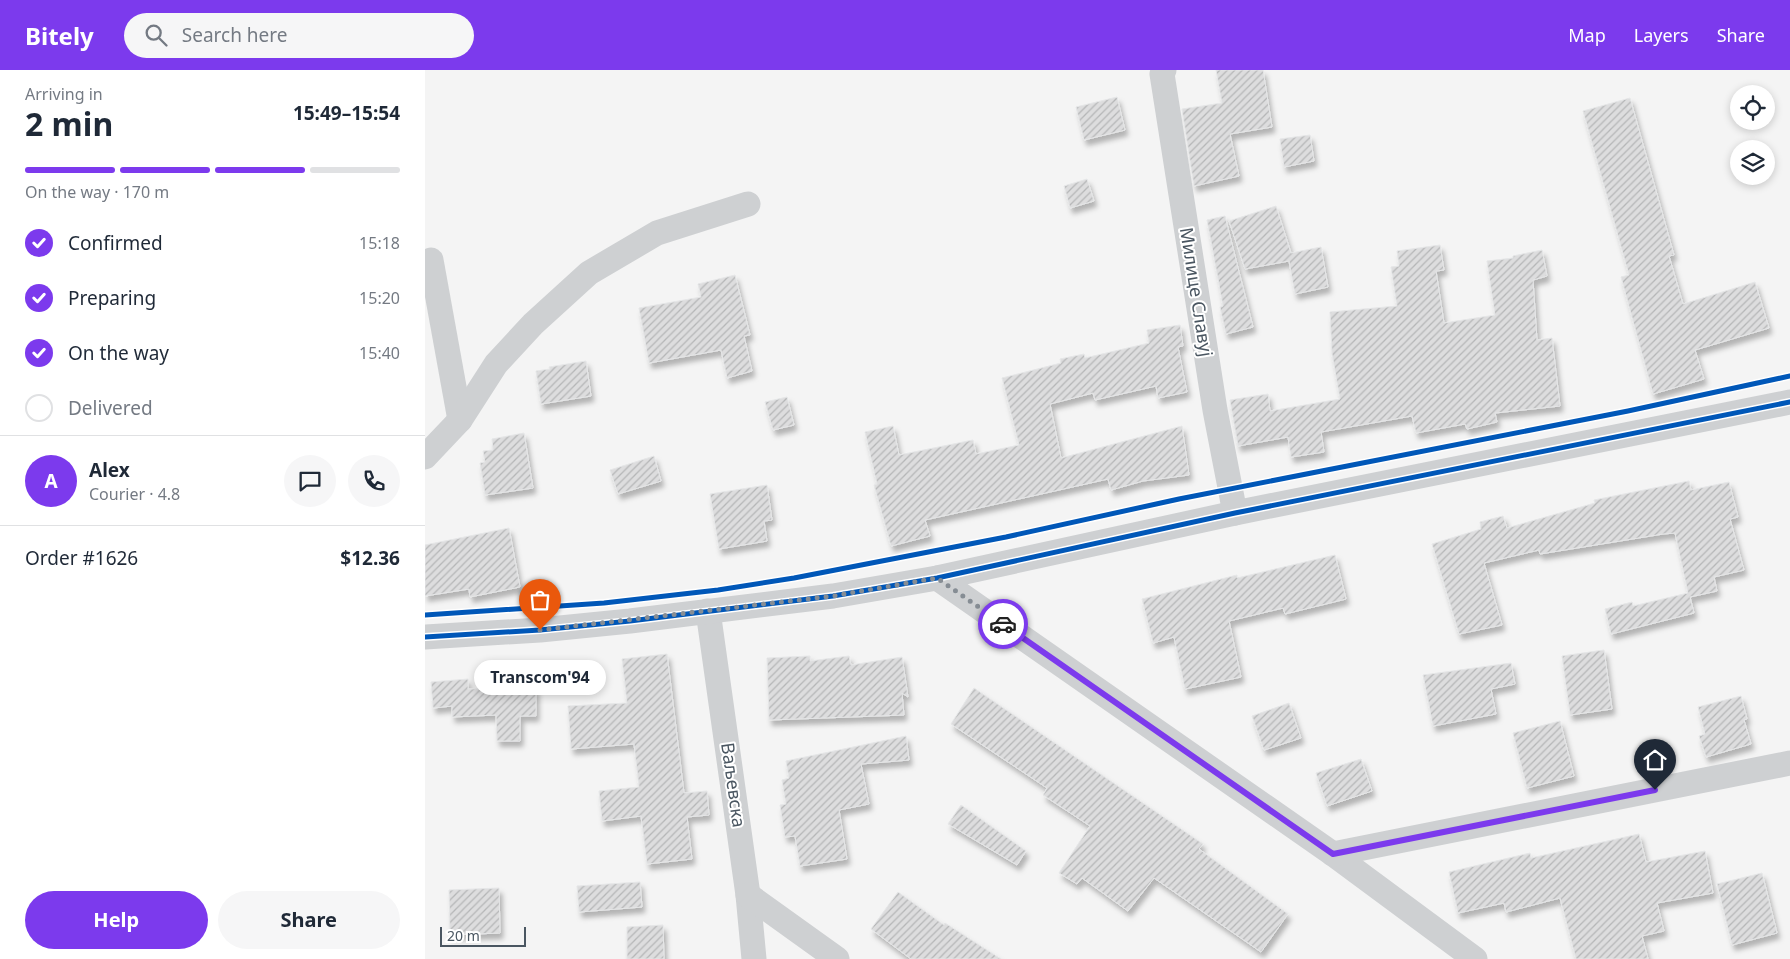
<!DOCTYPE html>
<html lang="en">
<head>
<meta charset="utf-8">
<style>
	:root { --surface:#fff; --page:#f6f6f7; --text:#1f2937; --muted:#747a83; --line:#e0e1e3; --accent:#7c3aed }
	body { margin:0; font-family:"Noto Sans",sans-serif; background:var(--page); color:var(--text); height:100vh; display:flex; flex-direction:column; font-size:19px; white-space:nowrap }
	* { box-sizing:border-box; margin:0 }
	p { font-size:16px; color:var(--muted) }
	.icon { flex:none; width:28px; height:28px; fill:none; stroke:currentColor; stroke-width:2; stroke-linecap:round; stroke-linejoin:round }
	.map { position:relative; flex:1; overflow:hidden }
	.side { display:flex; flex-direction:column; background:var(--surface); width:425px }
	.side>* { flex:none }
	.buttons { position:absolute; left:1305px; top:15px; display:grid; gap:10px }
	.buttons a { display:grid; place-items:center; width:45px; height:45px; border-radius:50%; background:var(--surface); box-shadow:0 2px 8px #0003; font-size:25px }
	.scale { position:absolute; left:15px; bottom:12px; width:86px; box-sizing:border-box; padding-left:5px; border:2px solid #4a5661; border-top:0; font-size:14px; line-height:18px; white-space:nowrap; color:#4a5661; -webkit-text-stroke:4px #fff; paint-order:stroke }
	.pin { position:absolute; display:grid; place-items:center; width:42px; height:42px; color:#fff; margin:-51px -21px; border-radius:50% 50% 50% 0; rotate:-45deg; box-shadow:0 0 5px #0007 }
	.pin .icon { rotate:45deg }
	.courier { position:absolute; display:grid; place-items:center; width:50px; height:50px; margin:-25px; border:4px solid #7c3aed; border-radius:50%; background:#fff; color:#222; box-shadow:0 1px 6px #0007 }
	.bubble { position:absolute; height:35px; border-radius:18px; background:var(--surface); box-shadow:0 2px 8px #0003; font-size:16px; font-weight:700; line-height:35px; text-align:center }
	.summary em { font-style:normal; font-weight:700 }
	.summary div { display:flex; flex-direction:column-reverse }
	.summary { display:flex; align-items:center; justify-content:space-between; height:85px; padding:0 25px }
	h1 { font-size:32px; font-weight:700; line-height:38px }
	.bar { display:grid; grid-template-columns:repeat(4,1fr); gap:8px 5px; align-content:center; height:60px; padding:0 25px }
	.bar i { height:6px; border-radius:4px; background:var(--line) }
	.bar .current { background:var(--accent) }
	.bar p { grid-column:span 4 }
	.line { display:flex; align-items:center; gap:12px; padding:0 25px; border-top:1px solid var(--line) }
	.line div { flex:1 }
	.round { display:grid; place-items:center; flex:none; width:52px; height:52px; border-radius:26px; background:var(--page) }
	ol { padding:0 25px; list-style:none }
	li { display:flex; align-items:center; gap:15px; height:55px }
	li p { margin-inline-start:auto }
	li .icon { padding:5px; border-radius:50%; background:var(--accent); color:#fff; stroke-width:4 }
	li:last-child { color:var(--muted) }
	li i { width:28px; height:28px; border:2px solid var(--line); border-radius:50% }
	.cta { display:flex; gap:10px; margin-top:auto; padding:10px 25px }
	.cta a { flex:1; height:58px; border-radius:30px; background:var(--accent); color:#fff; font-size:20px; font-weight:700; line-height:58px; text-align:center }
	.cta a+a { background:var(--page); color:var(--text) }
	header { display:flex; align-items:center; gap:30px; box-sizing:border-box; height:70px; padding:0 25px; background:var(--accent); color:#fff }
	header strong { font-size:24px }
	nav { display:flex; gap:28px; margin-inline-start:auto; font-size:18px }
	.search { width:350px; height:45px; background:var(--page); display:flex; align-items:center; gap:12px; box-sizing:border-box; padding:0 18px; border-radius:28px; color:var(--muted); font-size:19px }
	main { display:flex; flex:1; min-height:0 }
	.map>svg:first-child { display:block }
	.building { fill:url(#building-hatch); stroke:#e5e6e7; filter:url(#shadow) }
	.lines { fill:none; stroke-linecap:round; stroke-linejoin:round }
	.street { stroke:#ced0d2; stroke-width:25 }
	.cycleway-casing { stroke:#fff; stroke-width:8 }
	.cycleway { stroke:#0057b8; stroke-width:5 }
	.done { stroke:#868d94; stroke-width:5; stroke-dasharray:0 9 }
	.route { stroke:#7c3aed; stroke-width:6 }
	.labels { text-anchor:middle; stroke-width:4; stroke-linejoin:round; paint-order:stroke }
	.street-label { font-size:18px; fill:#4a5661; stroke:#fff }
</style>
</head>
<body>
<header>
<strong>Bitely</strong>
<div class="search"><svg class="icon" aria-label="search" viewBox="0 0 24 24"><circle cx="10" cy="10" r="6"/><path d="M15 15l6 6"/></svg>Search here</div>
<nav><a>Map</a><a>Layers</a><a>Share</a></nav>
</header>
<main>
<section class="side">
<div class="summary"><div><h1>2 min</h1><p>Arriving in</p></div><em>15:49–15:54</em></div>
<div class="bar"><i class="current"></i><i class="current"></i><i class="current"></i><i></i><p>On the way · 170 m</p></div>
<ol>
<li><svg class="icon" aria-label="check" viewBox="0 0 24 24"><path d="M5 12l5 5 9-10"/></svg>Confirmed<p>15:18</p></li>
<li><svg class="icon" aria-label="check" viewBox="0 0 24 24"><path d="M5 12l5 5 9-10"/></svg>Preparing<p>15:20</p></li>
<li><svg class="icon" aria-label="check" viewBox="0 0 24 24"><path d="M5 12l5 5 9-10"/></svg>On the way<p>15:40</p></li>
<li><i></i>Delivered</li>
</ol>
<div class="line" style="height:90px"><b class="round" style="background:var(--accent);color:#fff">A</b><div><b>Alex</b><p>Courier · 4.8</p></div><a class="round"><svg class="icon" aria-label="chat" viewBox="0 0 24 24"><path d="M4 5h16v11H9l-5 4z"/></svg></a><a class="round"><svg class="icon" aria-label="phone" viewBox="0 0 24 24"><path d="M5 4h4l2 5-3 2q2 4 5 5l2-3 5 2v4C11 20 4 13 5 4z"/></svg></a></div>
<div class="line" style="height:65px"><div>Order #1626</div><b>$12.36</b></div>
<div class="cta"><a>Help</a><a>Share</a></div>
</section>
<div class="map">
<svg width="1365" height="889" viewBox="0 0 1365 889">
	<defs>
		<pattern id="building-hatch" width="6" height="6" patternUnits="userSpaceOnUse" patternTransform="scale(1.25)"><rect width="6" height="6" fill="#ddddde"/><path d="M-1 1l2-2M0 6l6-6M5 7l2-2" fill="none" stroke="#b5b6b7"/></pattern>
		<filter id="shadow"><feDropShadow dx="3" dy="5.5" stdDeviation="2.5" flood-color="#0004"/></filter>
	</defs>
	<rect width="100%" height="100%" fill="#f4f4f4"/>
	<!-- building -->
	<g class="building">
		<polygon points="791,0 838,0 847,57 805,64 814,106 769,116 757,39 797,33"/>
		<polygon points="692,27 700,60 659,70 651,37"/>
		<polygon points="1205,28 1249,185 1244,186 1258,234 1330,212 1344,258 1270,280 1279,309 1228,324 1196,207 1204,205 1158,41"/>
		<polygon points="885,65 889,91 859,97 855,69"/>
		<polygon points="662,109 669,131 645,138 639,116"/>
		<polygon points="851,136 866,183 896,177 903,217 870,224 864,191 820,199 804,151"/>
		<polygon points="800,146 828,257 801,264 795,237 798,236 782,150"/>
		<polygon points="1015,175 1019,200 1011,201 1019,253 1070,245 1062,191 1088,188 1088,186 1117,180 1122,206 1108,210 1112,270 1127,268 1135,336 1070,343 1072,352 1042,359 1040,354 991,363 987,346 896,362 899,382 866,387 863,367 813,376 805,330 843,324 845,341 915,329 907,284 905,242 972,236 966,197 974,196 972,181"/>
		<polygon points="310,205 325,265 319,266 327,301 302,308 296,280 224,293 214,238 276,227 273,214"/>
		<polygon points="755,255 758,276 753,277 762,322 733,328 731,316 670,330 668,323 625,334 636,388 757,356 764,405 718,411 686,420 683,409 500,450 505,466 466,476 449,415 452,414 440,362 468,356 474,385 548,370 551,384 594,375 577,308 636,293 635,289 659,284 660,288 724,273 722,260"/>
		<polygon points="161,291 166,326 116,334 111,301 125,299 124,297"/>
		<polygon points="362,327 369,355 348,360 340,332"/>
		<polygon points="99,363 108,418 60,425 55,393 60,392 58,381 68,380 67,369"/>
		<polygon points="229,386 236,411 193,424 185,400"/>
		<polygon points="1264,411 1266,420 1304,412 1313,447 1305,449 1319,500 1289,507 1292,521 1265,527 1269,543 1186,564 1180,539 1207,532 1208,536 1263,523 1250,463 1238,464 1115,484 1114,480 1059,493 1077,555 1034,564 1007,474 1056,459 1055,452 1078,446 1082,458 1170,433 1169,430"/>
		<polygon points="342,415 347,450 339,451 342,471 294,479 285,424"/>
		<polygon points="84,458 95,517 45,527 44,519 0,526 0,475"/>
		<polygon points="910,485 921,529 860,544 858,538 804,551 816,607 760,619 749,567 728,573 717,529 812,505 812,508"/>
		<polygon points="1179,580 1187,639 1145,645 1137,586"/>
		<polygon points="242,584 259,723 282,721 284,745 262,747 267,789 222,794 216,746 177,751 174,721 214,717 209,674 146,679 143,636 202,633 197,589"/>
		<polygon points="385,586 385,591 424,586 426,595 477,587 483,627 477,623 479,645 344,650 342,588"/>
		<polygon points="1086,593 1090,614 1066,619 1071,644 1008,656 998,605"/>
		<polygon points="43,609 43,619 111,618 111,646 95,646 95,671 72,671 71,645 27,647 27,636 8,638 6,612"/>
		<polygon points="549,618 778,774 774,779 863,844 836,882 729,808 703,841 657,808 652,814 634,803 665,756 618,725 622,718 526,654"/>
		<polygon points="1316,626 1322,649 1319,650 1326,674 1281,687 1274,666 1280,664 1273,637"/>
		<polygon points="864,633 876,668 839,680 827,646"/>
		<polygon points="1135,651 1149,706 1102,718 1088,663"/>
		<polygon points="481,666 484,690 436,694 444,734 414,740 422,789 375,796 370,766 360,767 355,735 361,734 357,710 364,708 361,691"/>
		<polygon points="936,689 947,721 902,736 891,703"/>
		<polygon points="536,735 601,781 592,795 523,754"/>
		<polygon points="1214,764 1221,792 1280,781 1288,823 1232,833 1239,861 1217,866 1223,889 1151,889 1135,828 1081,842 1079,833 1033,843 1024,802 1105,783 1106,788"/>
		<polygon points="1337,803 1352,863 1307,875 1292,814"/>
		<polygon points="215,812 217,837 154,842 152,816"/>
		<polygon points="74,818 75,863 25,865 24,820"/>
		<polygon points="473,822 519,855 520,853 576,889 486,889 446,859"/>
		<polygon points="238,855 239,889 202,889 202,857"/>
	</g>
	<g class="lines">
		<!-- street -->
		<g class="street">
			<polyline points="739,0 737,4 790,340 810,443"/>
			<polyline points="6,190 35,350"/>
			<polyline points="0,387 35,350 71,294 108,254 164,203 232,163 323,134"/>
			<polyline points="512,508 908,784 1050,889"/>
			<polyline points="283,541 323,825 329,889"/>
			<polyline points="0,567 115,560 205,551 408,526 512,508 810,443 1365,332"/>
			<polyline points="908,784 1365,693"/>
			<polyline points="323,825 412,889"/>
		</g>
		<!-- cycleway casing -->
		<g class="cycleway-casing">
			<g id="cycleway">
				<polyline points="0,545 179,533 293,520 369,508 581,467 754,429 1203,341 1365,306"/>
				<polyline points="0,567 115,560 205,551 408,526 512,508 810,443 1365,332"/>
			</g>
		</g>
		<!-- cycleway -->
		<use href="#cycleway" class="cycleway"/>
	</g>
	<g class="lines">
		<!-- done -->
		<polyline class="done" points="115,560 408,526 512,508 578,554"/>
		<!-- route -->
		<polyline class="route" points="578,554 908,784 1230,720"/>
	</g>
	<g class="labels">
		<!-- street labels -->
		<g class="street-label">
			<text transform="translate(771 222) rotate(81)" y="6">Милице Славуј</text>
			<text transform="translate(308 715) rotate(82)" y="6">Ваљевска</text>
		</g>
	</g>
</svg>
<div class="buttons">
<a><svg class="icon" aria-label="locate" viewBox="0 0 24 24"><circle cx="12" cy="12" r="6"/><path d="M12 2v4M12 18v4M2 12h4M18 12h4"/></svg></a>
<a><svg class="icon" aria-label="layers" viewBox="0 0 24 24"><path d="M12 4l9 5-9 5-9-5zM3 14l9 5 9-5"/></svg></a>
</div>
<div class="scale">20 m</div>
<div class="pin" style="left:115px;top:560px;background:#ea580c"><svg class="icon" aria-label="bag" viewBox="0 0 24 24"><path d="M5 8h14l-1 12H6zM9 8a3 3 0 0 1 6 0"/></svg></div>
<div class="pin" style="left:1230px;top:720px;background:#1f2937"><svg class="icon" aria-label="home" viewBox="0 0 24 24"><path d="M3 11l9-7 9 7M6 9v11h12V9"/></svg></div>
<div class="courier" style="left:578px;top:554px"><svg class="icon" aria-label="car" viewBox="0 0 24 24"><path d="M5 17H2v-5l4-1 3-4h7l3 4 3 1v5h-3M9 17h6M6 11h13"/><circle cx="7" cy="17" r="2"/><circle cx="17" cy="17" r="2"/></svg></div>
<div class="bubble" style="left:49px;top:590px;width:132px">Transcom'94</div>
</div>
</main>
</body>
</html>
